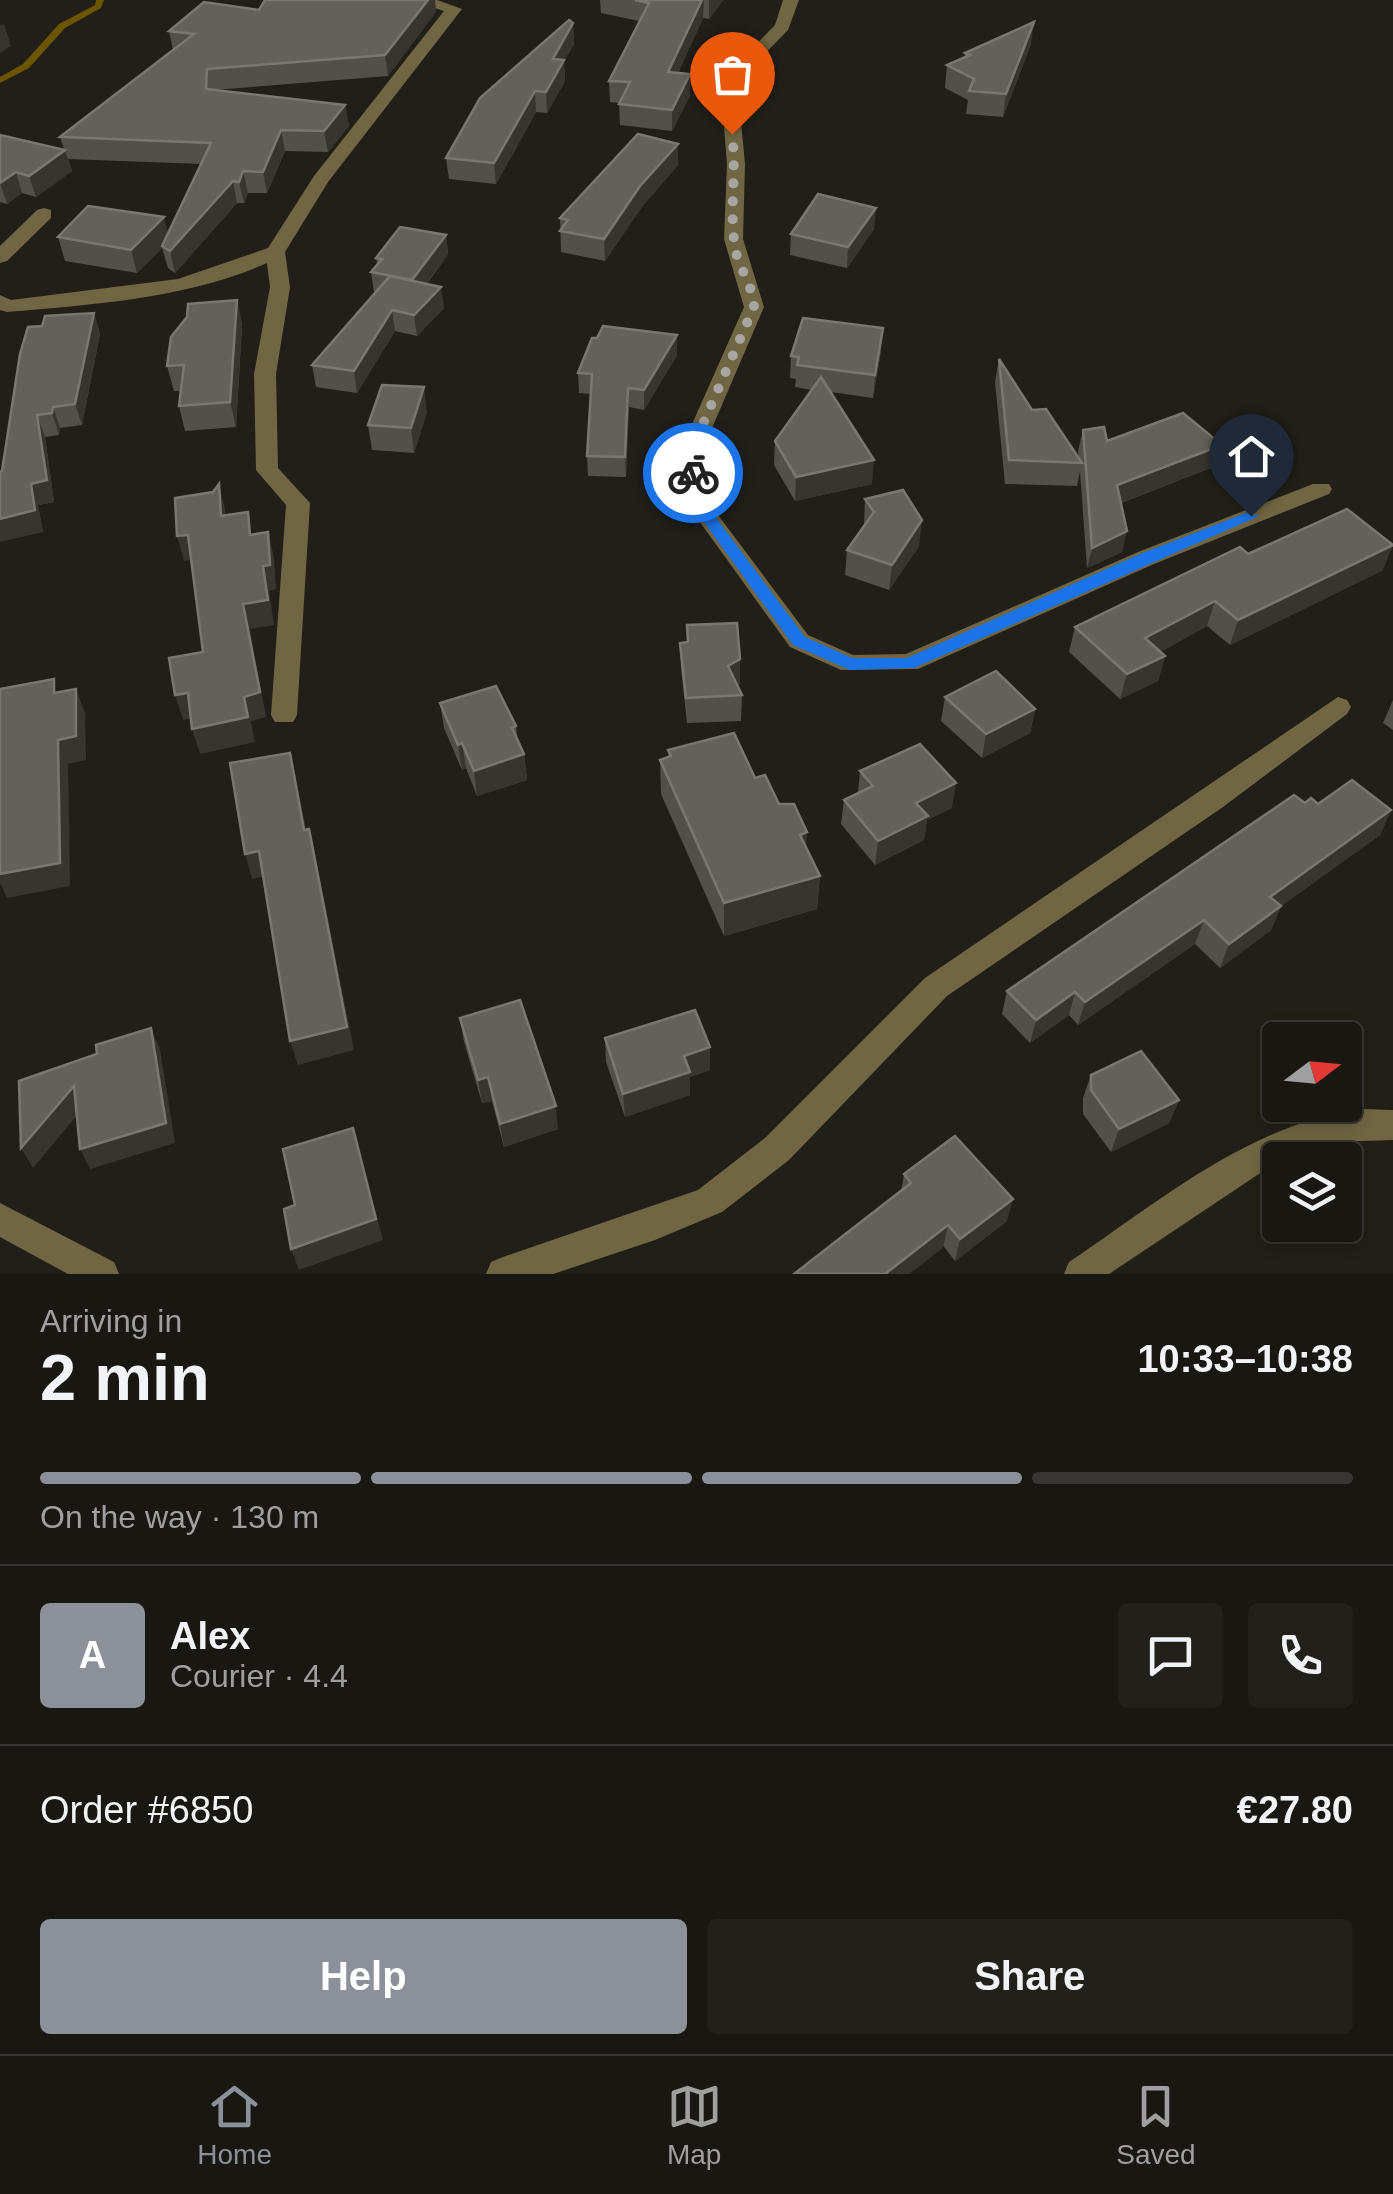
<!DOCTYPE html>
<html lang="en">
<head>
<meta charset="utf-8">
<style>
	:root { --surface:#191712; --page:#22201b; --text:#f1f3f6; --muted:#9f9f9f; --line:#373632; --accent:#8c9099 }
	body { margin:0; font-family:Arial,sans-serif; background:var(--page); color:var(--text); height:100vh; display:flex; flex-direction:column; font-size:38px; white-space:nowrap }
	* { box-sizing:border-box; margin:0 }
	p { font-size:32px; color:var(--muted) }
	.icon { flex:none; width:55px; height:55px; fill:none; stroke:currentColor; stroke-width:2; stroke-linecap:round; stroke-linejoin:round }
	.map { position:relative; height:1274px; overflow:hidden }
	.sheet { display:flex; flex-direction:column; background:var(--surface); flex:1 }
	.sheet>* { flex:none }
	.needle { width:65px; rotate:74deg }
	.fabs { position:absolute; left:1262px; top:1022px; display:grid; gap:20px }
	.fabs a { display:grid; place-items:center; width:100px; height:100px; border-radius:10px; background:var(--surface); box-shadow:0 5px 15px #0003,0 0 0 2px var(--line); font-size:50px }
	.pin { position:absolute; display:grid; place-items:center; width:85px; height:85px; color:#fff; margin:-102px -42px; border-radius:50% 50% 50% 0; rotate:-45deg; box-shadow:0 0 10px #0007 }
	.pin .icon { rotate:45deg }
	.courier { position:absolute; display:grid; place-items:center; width:100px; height:100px; margin:-50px; border:8px solid #1a73e8; border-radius:50%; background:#fff; color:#222; box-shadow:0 2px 12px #0007 }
	.headline em { font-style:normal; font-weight:700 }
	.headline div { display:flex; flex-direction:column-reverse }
	.headline { display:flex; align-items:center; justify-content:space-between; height:170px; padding:0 40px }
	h1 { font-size:65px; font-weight:700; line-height:75px }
	.bar { display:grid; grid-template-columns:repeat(4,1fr); gap:15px 10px; align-content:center; height:120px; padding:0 40px }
	.bar i { height:12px; border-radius:8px; background:var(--line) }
	.bar .on { background:var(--accent) }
	.bar p { grid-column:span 4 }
	.line { display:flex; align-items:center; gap:25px; padding:0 40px; border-top:2px solid var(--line) }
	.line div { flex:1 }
	.round { display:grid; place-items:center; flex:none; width:105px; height:105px; border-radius:10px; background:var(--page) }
	.action { display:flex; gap:20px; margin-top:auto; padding:20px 40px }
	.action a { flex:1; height:115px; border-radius:10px; background:var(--accent); color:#fff; font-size:40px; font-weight:700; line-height:115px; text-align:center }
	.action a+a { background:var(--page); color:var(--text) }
	.tabs { display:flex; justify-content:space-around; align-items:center; height:140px; border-top:2px solid var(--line); background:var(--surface); font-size:28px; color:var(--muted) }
	.tabs a { display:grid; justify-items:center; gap:5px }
	.tabs .on { color:var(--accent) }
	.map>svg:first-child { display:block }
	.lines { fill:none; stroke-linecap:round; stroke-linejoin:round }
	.stream { fill:#6b5500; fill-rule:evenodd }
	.service { fill:#716643; fill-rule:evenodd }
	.minor { fill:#716643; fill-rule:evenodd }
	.wall { fill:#535049 }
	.shaded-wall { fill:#38352e }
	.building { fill:#64615a; stroke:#797771; stroke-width:2.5 }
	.route { fill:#1a73e8 }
	.done { stroke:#a7a6a0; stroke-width:10; stroke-dasharray:0 18 }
</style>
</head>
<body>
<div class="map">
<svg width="1393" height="1274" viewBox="0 0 1393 1274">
	<rect width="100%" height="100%" fill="#211f18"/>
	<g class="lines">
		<!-- stream -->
		<polygon class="stream" points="96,0 104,0 101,8 65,28 29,68 0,83 0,77 23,64 59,24 95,5"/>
		<!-- service -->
		<g class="service">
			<polygon points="783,0 799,0 788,30 748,71 739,101 745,164 743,239 764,307 703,449 706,499 808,635 853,655 906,654 1138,552 1313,484 1329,484 1332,489 1329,494 1154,564 918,669 841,670 790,647 684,500 681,449 744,307 724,239 727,164 722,101 732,69 775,25"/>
			<polygon points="1338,697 1347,700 1351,707 1347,714 1223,807 947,996 789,1160 722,1212 655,1240 553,1274 486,1274 491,1262 503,1257 698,1190 765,1138 925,978"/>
			<path d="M1363,1109L1393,1110V1140L1333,1142L1280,1160L1109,1274H1064L1069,1262L1081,1254C1167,1195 1256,1122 1363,1109Z"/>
			<polygon points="0,1203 114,1262 119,1274 68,1274 0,1237"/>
		</g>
		<!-- minor -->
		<g class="minor">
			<path d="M411,0H437L462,9L328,182L285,252L290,287L276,374L278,468L310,503L297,715L293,722H275L271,715L286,505L256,470L254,374L270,287L267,263C185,299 95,304 7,312L0,310V295L11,300L178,279L268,248L314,176L444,11Z"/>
			<polygon points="44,208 51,210 51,218 7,261 0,263 0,246 37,210"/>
		</g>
	</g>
	<!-- wall -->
	<g class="wall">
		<polygon points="265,0 435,0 436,12 388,76 215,90 345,105 349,126 328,152 285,151 267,193 248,193 244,203 237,203 175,273 168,268 162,248 137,273 65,261 58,237 168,234 201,164 68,159 72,171 36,197 22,193 7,204 0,202 0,135 64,149 60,137 173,50 169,31 259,10"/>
		<polygon points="600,0 723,0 709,19 703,18 678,73 690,95 672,131 620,125 619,103 610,102 609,81 639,21 601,13"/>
		<polygon points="573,23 574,44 564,61 565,81 547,113 536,112 496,184 449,179 446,158"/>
		<polygon points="1031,44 1003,117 966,114 968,100 945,88 947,65 964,58 965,53"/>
		<polygon points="678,144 678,165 641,208 605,261 561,252 560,218"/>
		<polygon points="874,229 847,268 790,255 791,234"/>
		<polygon points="446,235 448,254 427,284 444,308 417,336 395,331 357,393 316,387 312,365 375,293 374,292 371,272 377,265 376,258"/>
		<polygon points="237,300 242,325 236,427 185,431 179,406 181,391 174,391 167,366"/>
		<polygon points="94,313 100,334 82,425 60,428 59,435 45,437 54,502 38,505 43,532 2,471 42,326"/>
		<polygon points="881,351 873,398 831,392 872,484 795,501 774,465 775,441 812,390 795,387 796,379 790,378 791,356"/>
		<polygon points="677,355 644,410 629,407 626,477 588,476 587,456 591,394 579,393 578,373"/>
		<polygon points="999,359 1032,410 1079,459 1078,451 1083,430 1107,441 1216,466 1121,503 1122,552 1087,568 1080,471 1077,486 1005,484 995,382"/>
		<polygon points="427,412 414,453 372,450 368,425"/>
		<polygon points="865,499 919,546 889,590 845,575 847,550 864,526"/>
		<polygon points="1248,554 1383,570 1230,645 1207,626 1160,652 1165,656 1158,681 1120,699 1069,652 1075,627"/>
		<polygon points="687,625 740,659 740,684 737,686 742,695 741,721 687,723 681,668 680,643 687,642"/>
		<polygon points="945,697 1035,709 1030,733 982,758 941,721"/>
		<polygon points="1393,700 1393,730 1383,723"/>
		<polygon points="440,703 516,726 518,741 524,754 527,780 477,796 466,768 462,770 444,728"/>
		<polygon points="668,750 779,804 806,847 820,876 817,909 724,936 661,794 660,760 669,757"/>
		<polygon points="860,771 952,808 927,820 924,840 875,865 841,824 844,800 858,793"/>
		<polygon points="1305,803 1391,810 1380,835 1281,906 1271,930 1220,968 1195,944 1078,1025 1069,1015 1030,1043 1002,1014 1007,991"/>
		<polygon points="460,1018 558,1129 504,1147 492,1101 482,1103 464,1042"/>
		<polygon points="605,1038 710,1047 710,1070 690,1077 690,1095 625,1117 606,1062"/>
		<polygon points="1091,1075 1179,1100 1169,1123 1111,1152 1083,1114 1083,1098"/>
		<polygon points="904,1174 1007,1221 955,1261 901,1191"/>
	</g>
	<!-- shaded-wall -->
	<g class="shaded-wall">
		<polygon points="428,0 435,0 436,12 388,76 385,55"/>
		<polygon points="702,0 704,0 703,18 669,93 668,72"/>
		<polygon points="709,0 723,0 709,19"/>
		<polygon points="1034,22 1031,44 1003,117 1006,94"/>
		<polygon points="573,23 574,44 564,61 565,81 547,113 546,92 553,59"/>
		<polygon points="4,24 11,46 0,53 0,26"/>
		<polygon points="690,74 690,95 672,131 672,110"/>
		<polygon points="535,91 536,112 496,184 494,163"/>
		<polygon points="345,105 349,126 328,152 324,131"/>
		<polygon points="281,130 285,151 267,193 263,172"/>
		<polygon points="678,144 678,165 641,208 605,261 604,239 640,186"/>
		<polygon points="65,150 72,171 36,197 29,176"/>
		<polygon points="243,171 248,193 244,203 239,182"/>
		<polygon points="16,172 22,193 7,204 0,183"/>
		<polygon points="233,181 237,203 175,273 170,251"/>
		<polygon points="876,208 874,229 847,268 848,247"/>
		<polygon points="164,217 170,240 137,273 131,250"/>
		<polygon points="446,235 448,254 415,300 412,280"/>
		<polygon points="441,287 444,308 417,336 414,315"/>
		<polygon points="237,300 242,325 236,427 230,402"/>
		<polygon points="392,310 395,331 357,393 354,371"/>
		<polygon points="94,313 100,334 82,425 75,404"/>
		<polygon points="883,328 881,351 873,398 875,375"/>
		<polygon points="677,335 677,355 644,410 644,390"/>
		<polygon points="424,387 427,412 414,453 411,428"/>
		<polygon points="628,388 629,407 626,477 625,457"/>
		<polygon points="53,407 60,428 59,435 52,413"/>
		<polygon points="37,415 45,437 54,502 38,505 43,532 0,542 0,519 31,484"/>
		<polygon points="1222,445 1216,466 1112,506 1117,485"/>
		<polygon points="874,460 872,484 795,501 796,477"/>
		<polygon points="219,484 225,509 227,541 221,516"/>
		<polygon points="922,520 919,546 889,590 892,565"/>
		<polygon points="1127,531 1122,552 1087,568 1092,548"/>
		<polygon points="268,532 274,557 276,589 269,591 274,625 250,629 266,717 251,721 255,742 200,754 192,729 244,697 243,604 263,566"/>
		<polygon points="188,535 194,559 184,561 177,536"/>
		<polygon points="1393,545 1383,570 1230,645 1238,620"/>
		<polygon points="1215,601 1207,626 1138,664 1145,638"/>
		<polygon points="1165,656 1158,681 1120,699 1127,674"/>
		<polygon points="740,659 740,684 728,691 728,666"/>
		<polygon points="76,689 85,713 86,760 68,764 70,886 7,898 0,883 0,874 58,740"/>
		<polygon points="188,693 196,717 183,720 175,695"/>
		<polygon points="1035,709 1030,733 982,758 986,734"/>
		<polygon points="462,743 466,768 462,770 458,745"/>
		<polygon points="290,753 296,778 311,855 304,830"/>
		<polygon points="524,754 527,780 477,796 474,771"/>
		<polygon points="956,783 952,808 927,820 924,840 875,865 878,841 916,803"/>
		<polygon points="1391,810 1380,835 1281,906 1271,930 1220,968 1229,944 1270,897"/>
		<polygon points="309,829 315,854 354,1050 298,1065 290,1041"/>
		<polygon points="807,832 805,866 800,835"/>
		<polygon points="259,851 266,876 252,879 245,854"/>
		<polygon points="820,876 817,909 724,936 724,903"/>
		<polygon points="1204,920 1195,944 1078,1025 1085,1002"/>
		<polygon points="1075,992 1069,1015 1030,1043 1036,1020"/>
		<polygon points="151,1028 160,1049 175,1143 90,1169 80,1149"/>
		<polygon points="710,1047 710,1070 690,1077 690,1095 625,1117 623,1094 684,1056"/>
		<polygon points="488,1077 492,1101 482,1103 478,1080"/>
		<polygon points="74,1086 84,1107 33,1168 21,1148"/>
		<polygon points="1179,1100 1169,1123 1111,1152 1119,1129"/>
		<polygon points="556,1106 558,1129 504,1147 500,1124"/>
		<polygon points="353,1128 383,1240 299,1270 291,1249"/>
		<polygon points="1013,1199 1007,1221 955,1261 960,1239"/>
		<polygon points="948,1225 943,1248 909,1274 885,1274"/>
	</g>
	<!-- building -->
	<g class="building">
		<polygon points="265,0 428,0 385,55 207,69 206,89 345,105 324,131 281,130 263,172 243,171 239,182 233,181 170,251 162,246 211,143 60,137 194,34 169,31 204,2 259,10"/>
		<polygon points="635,0 702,0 668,72 690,74 672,110 619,104 630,82 609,81 649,3"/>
		<polygon points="569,20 573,23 553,59 564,60 546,92 535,91 494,163 446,158 480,98"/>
		<polygon points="1034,22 1006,94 969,91 974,79 947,65 970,55 965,53"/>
		<polygon points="638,134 678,144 640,186 604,239 560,231 568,220 560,218"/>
		<polygon points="0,135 65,150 29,176 16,172 0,183"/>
		<polygon points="818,194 876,208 848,247 791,234"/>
		<polygon points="88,206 164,217 131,250 58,237"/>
		<polygon points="400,227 446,235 412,280 371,272 382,259 376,258"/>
		<polygon points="390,276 441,287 414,315 392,310 354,371 312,365"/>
		<polygon points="237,300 230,402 179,406 184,365 167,366 171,337 187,317 188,304"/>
		<polygon points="94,313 75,404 53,407 52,413 37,415 47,480 31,484 35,510 0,519 0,472 2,471 20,354 28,327 42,326 45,316"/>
		<polygon points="803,318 883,328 875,375 797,365 799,357 791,356"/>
		<polygon points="603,326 677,335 644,390 628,388 625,457 587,456 592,374 578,373 592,338 597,338"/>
		<polygon points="999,359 1032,410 1046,409 1082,463 1009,460"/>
		<polygon points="821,377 874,460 796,477 775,441"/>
		<polygon points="382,385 424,387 411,428 368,425"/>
		<polygon points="1183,413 1222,445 1117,485 1127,531 1092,548 1083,430 1104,427 1107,441"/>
		<polygon points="219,484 221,516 248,512 250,535 268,532 270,565 263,566 268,600 243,604 260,692 244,697 248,717 192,729 188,693 175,695 169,658 203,652 188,535 177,536 175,498 213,492"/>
		<polygon points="903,490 922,520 892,565 847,550 874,512 865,499"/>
		<polygon points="1347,509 1393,545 1238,620 1215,601 1145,638 1165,656 1127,674 1075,627 1240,547 1248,554"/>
		<polygon points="737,623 740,659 728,666 742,695 686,698 680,643 688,642 687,625"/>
		<polygon points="996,671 1035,709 986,734 945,697"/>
		<polygon points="54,679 54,693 76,689 76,736 58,740 60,863 0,874 0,689"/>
		<polygon points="496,686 516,726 512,728 524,754 474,771 462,743 458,745 440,703"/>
		<polygon points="734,733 755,778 765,775 779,804 794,804 807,832 800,835 820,876 724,903 660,760 671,756 668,750"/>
		<polygon points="920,744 956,783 916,803 928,816 878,841 844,800 873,786 860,771"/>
		<polygon points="290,753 304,830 309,829 347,1027 290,1041 259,851 245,854 230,763"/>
		<polygon points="1352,780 1391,810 1270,897 1281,906 1229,944 1204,920 1085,1002 1075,992 1036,1020 1007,991 1294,795 1305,803 1311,798 1318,804"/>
		<polygon points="520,1000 556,1106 500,1124 488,1077 478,1080 460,1018"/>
		<polygon points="695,1010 710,1047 684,1056 690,1072 623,1094 605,1038"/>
		<polygon points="151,1028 166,1123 80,1149 74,1086 21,1148 19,1081 97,1054 96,1045"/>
		<polygon points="1141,1051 1179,1100 1119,1129 1091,1090 1091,1075"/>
		<polygon points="353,1128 376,1219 291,1249 284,1209 295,1205 283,1149"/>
		<polygon points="955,1136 1013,1199 960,1239 948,1225 885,1274 794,1274 911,1183 904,1174"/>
	</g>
	<!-- route -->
	<polygon class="route" points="688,470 699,470 702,499 805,637 852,658 907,658 1140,554 1246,513 1259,516 914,668 850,670 793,645 688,500"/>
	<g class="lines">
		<!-- done -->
		<path class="done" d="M693,473L692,449L754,307C753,284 738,268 735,247C729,210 737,172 732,134"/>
	</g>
</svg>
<div class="fabs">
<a><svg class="needle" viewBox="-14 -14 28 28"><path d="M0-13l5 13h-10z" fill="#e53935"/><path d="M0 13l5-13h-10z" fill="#9f9f9f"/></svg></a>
<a><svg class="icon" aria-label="layers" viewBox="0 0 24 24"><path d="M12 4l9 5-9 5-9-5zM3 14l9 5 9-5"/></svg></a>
</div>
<div class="pin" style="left:732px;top:134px;background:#ea580c"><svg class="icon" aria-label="bag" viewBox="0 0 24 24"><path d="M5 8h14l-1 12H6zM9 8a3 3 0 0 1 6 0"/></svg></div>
<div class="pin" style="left:1251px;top:516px;background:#1f2937"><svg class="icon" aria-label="home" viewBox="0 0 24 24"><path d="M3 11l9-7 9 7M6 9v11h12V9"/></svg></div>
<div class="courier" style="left:693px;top:473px"><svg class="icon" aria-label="bike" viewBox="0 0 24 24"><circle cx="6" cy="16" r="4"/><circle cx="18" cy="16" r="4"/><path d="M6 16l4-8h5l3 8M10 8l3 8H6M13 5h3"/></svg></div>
</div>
<section class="sheet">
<div class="headline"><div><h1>2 min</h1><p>Arriving in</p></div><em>10:33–10:38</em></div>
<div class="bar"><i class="on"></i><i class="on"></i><i class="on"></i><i></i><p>On the way · 130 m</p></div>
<div class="line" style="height:180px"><b class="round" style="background:var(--accent);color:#fff">A</b><div><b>Alex</b><p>Courier · 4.4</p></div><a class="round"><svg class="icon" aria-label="chat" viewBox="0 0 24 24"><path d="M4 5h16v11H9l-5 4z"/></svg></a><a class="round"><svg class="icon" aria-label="phone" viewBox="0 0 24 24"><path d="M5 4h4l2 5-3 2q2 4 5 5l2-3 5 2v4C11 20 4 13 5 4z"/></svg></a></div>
<div class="line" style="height:130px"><div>Order #6850</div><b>€27.80</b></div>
<div class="action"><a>Help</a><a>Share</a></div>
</section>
<nav class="tabs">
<a class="on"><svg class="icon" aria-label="home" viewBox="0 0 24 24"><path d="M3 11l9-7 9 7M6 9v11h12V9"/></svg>Home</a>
<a><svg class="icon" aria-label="map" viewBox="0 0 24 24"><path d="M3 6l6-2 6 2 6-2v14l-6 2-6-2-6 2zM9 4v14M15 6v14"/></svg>Map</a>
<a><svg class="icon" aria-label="saved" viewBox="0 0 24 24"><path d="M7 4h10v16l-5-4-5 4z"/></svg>Saved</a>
</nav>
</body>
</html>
